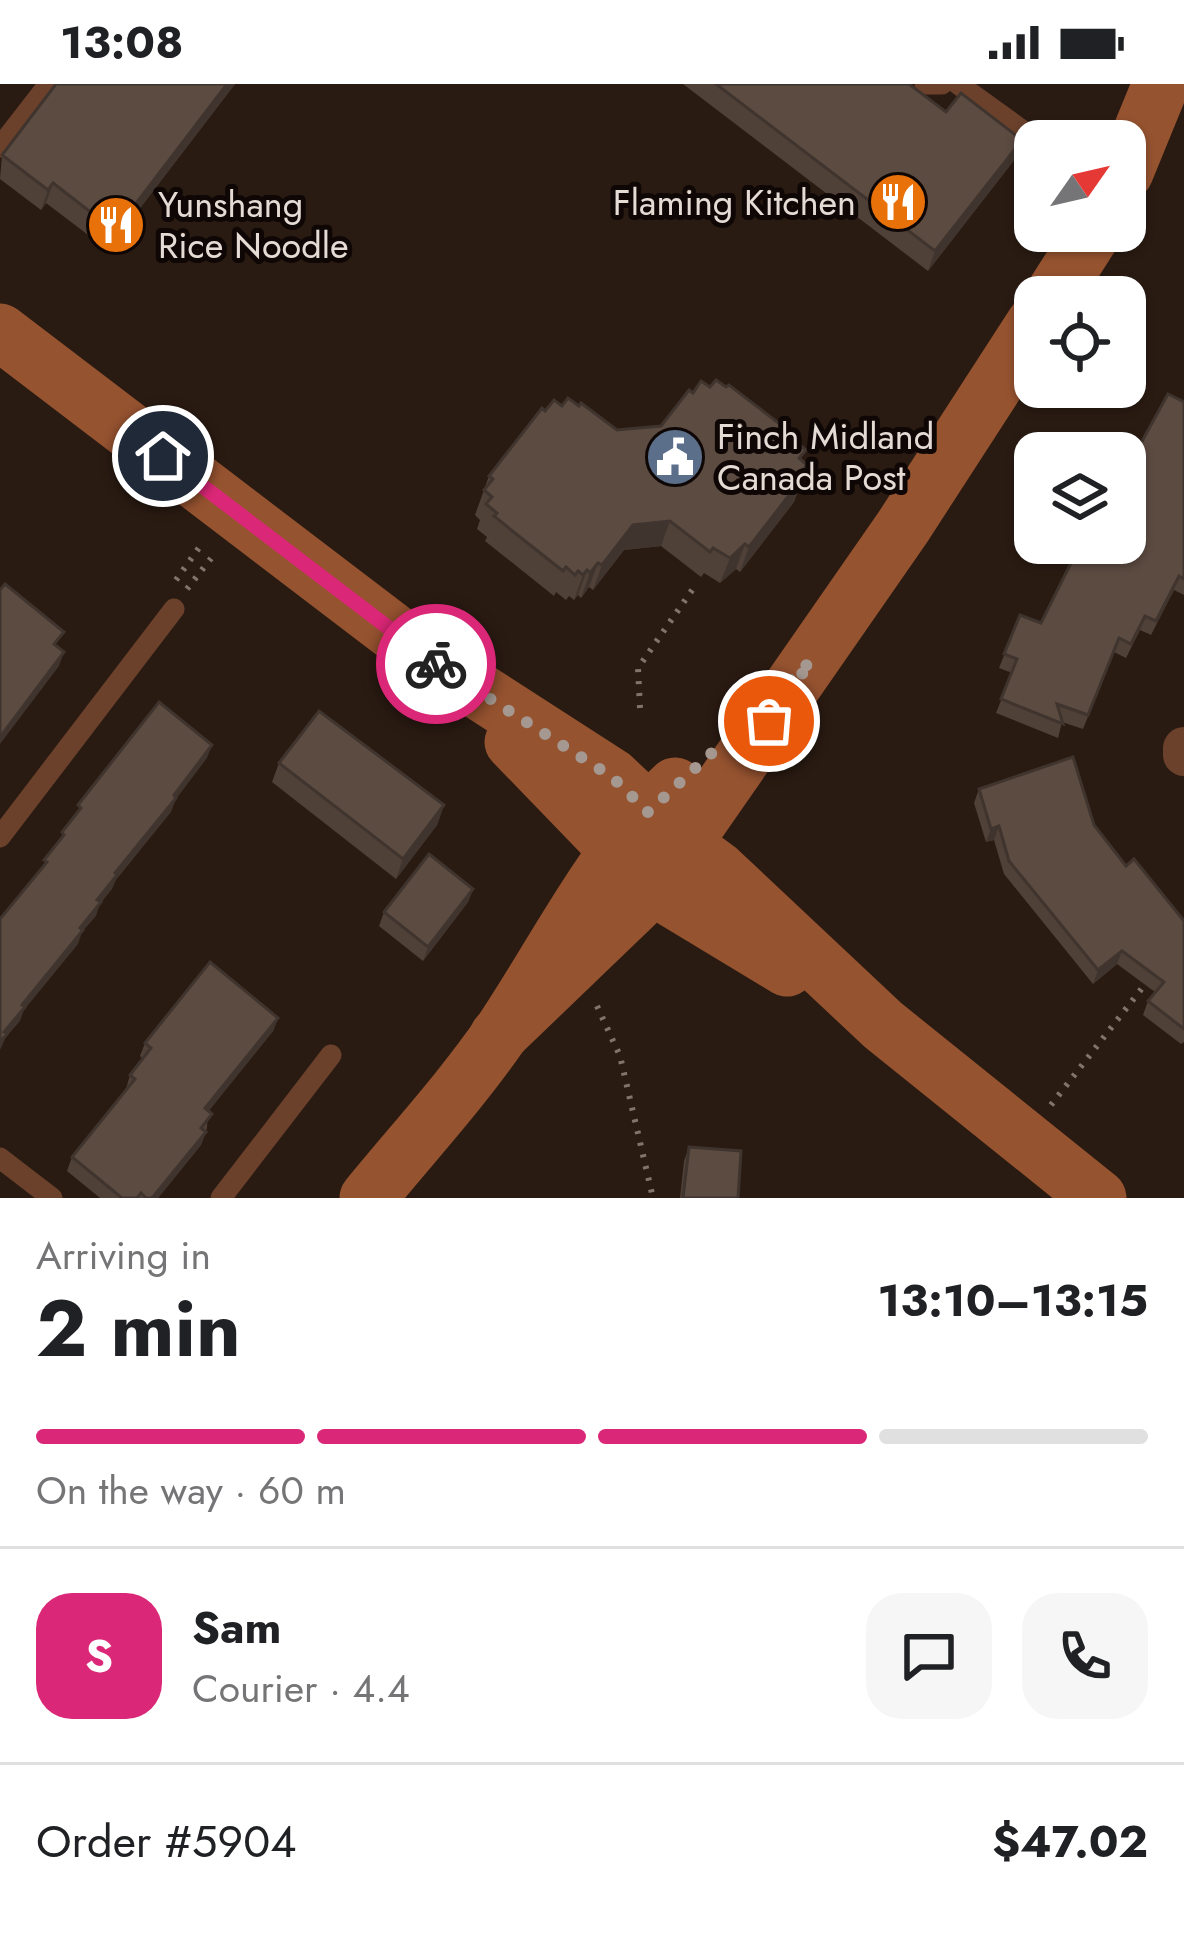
<!DOCTYPE html>
<html lang="en">
<head>
<meta charset="utf-8">
<style>
	:root { --surface:#fff; --page:#f6f6f6; --text:#202124; --muted:#757577; --line:#e0e0e0; --accent:#db2777 }
	body { margin:0; font-family:Jost,sans-serif; background:var(--page); color:var(--text); height:100vh; display:flex; flex-direction:column; font-size:45px; white-space:nowrap }
	* { box-sizing:border-box; margin:0 }
	p { font-size:39px; color:var(--muted) }
	.icon { flex:none; width:66px; height:66px; fill:none; stroke:currentColor; stroke-width:2; stroke-linecap:round; stroke-linejoin:round }
	.map { position:relative; height:1114px; overflow:hidden }
	.drawer { display:flex; flex-direction:column; background:var(--surface); flex:1 }
	.drawer>* { flex:none }
	.needle { width:78px; rotate:56deg }
	.fabs { position:absolute; left:1014px; top:36px; display:grid; gap:24px }
	.fabs a { display:grid; place-items:center; width:132px; height:132px; border-radius:24px; background:var(--surface); box-shadow:0 3px 9px #0004; font-size:60px }
	.pin { position:absolute; display:grid; place-items:center; width:102px; height:102px; color:#fff; margin:-51px; border:6px solid #fff; border-radius:50%; box-shadow:0 3px 12px #0007 }
	.courier { position:absolute; display:grid; place-items:center; width:120px; height:120px; margin:-60px; border:9px solid #db2777; border-radius:50%; background:#fff; color:#222; box-shadow:0 3px 15px #0007 }
	.summary em { font-style:normal; font-weight:700 }
	.summary div { display:flex; flex-direction:column-reverse }
	.summary { display:flex; align-items:center; justify-content:space-between; height:204px; padding:0 36px }
	h1 { font-size:78px; font-weight:700; line-height:90px }
	.bar { display:grid; grid-template-columns:repeat(4,1fr); gap:18px 12px; align-content:center; height:144px; padding:0 36px }
	.bar i { height:15px; border-radius:9px; background:var(--line) }
	.bar .selected { background:var(--accent) }
	.bar p { grid-column:span 4 }
	.line { display:flex; align-items:center; gap:30px; padding:0 36px; border-top:3px solid var(--line) }
	.line div { flex:1 }
	.round { display:grid; place-items:center; flex:none; width:126px; height:126px; border-radius:36px; background:var(--page) }
	.status { display:flex; justify-content:space-between; align-items:center; height:84px; padding:0 60px; background:var(--surface); direction:ltr }
	.status svg { height:33px; fill:currentColor }
	.map>svg:first-child { display:block }
	.lines { fill:none; stroke-linecap:round; stroke-linejoin:round }
	.path { stroke:#81746d; stroke-width:6; stroke-dasharray:3 9; stroke-linecap:butt }
	.lane { stroke:#6b412c; stroke-width:21 }
	.street { stroke:#6b412c; stroke-width:42 }
	.secondary { stroke:#965330; stroke-width:57 }
	.wall { fill:#4f4038 }
	.shaded-wall { fill:#40342e }
	.building { fill:#5c4b41; stroke:#40342e; stroke-width:3 }
	.done { stroke:#a49891; stroke-width:12; stroke-dasharray:0 21.6 }
	.route { stroke:#db2777; stroke-width:15 }
	.labels { text-anchor:middle; stroke-width:10; stroke-linejoin:round; paint-order:stroke }
	.poi-label { font-size:36px; fill:#e5dbd5; stroke:#0e0705; text-anchor:start }
</style>
</head>
<body>
<div class="status"><b>13:08</b><svg viewBox="0 0 49 12"><path d="M0 12V9h3v3zM5 12V6h3v6zM10 12V3h3v9zM15 12V0h3v12zM26 1h20v11H26zM47 4h2v5h-2z"/></svg></div>
<div class="map">
<svg width="1184" height="1114" viewBox="0 0 1184 1114">
	<rect width="100%" height="100%" fill="#2a1b12"/>
	<g class="lines">
		<!-- path -->
		<g class="path">
			<polyline points="176,496 203,458"/>
			<polyline points="187,505 216,468"/>
			<polyline points="640,624 638,584 697,499"/>
			<polyline points="597,922 620,972 653,1114"/>
			<polyline points="1051,1021 1146,899"/>
		</g>
		<!-- lane -->
		<g class="lane">
			<polyline points="925,0 942,0"/>
			<polyline points="958,0 1037,57"/>
			<polyline points="0,63 49,0"/>
			<polyline points="0,753 174,525"/>
			<polyline points="0,1074 52,1114"/>
			<polyline points="221,1114 331,971"/>
		</g>
		<!-- street -->
		<polyline class="street" points="1184,664 1184,671"/>
		<!-- secondary -->
		<g class="secondary">
			<polyline points="1125,88 1161,0"/>
			<polyline points="1052,213 1094,147"/>
			<polyline points="0,248 429,575 612,693 684,761 718,786 883,941 1098,1114"/>
			<polyline points="513,658 653,803 787,884"/>
			<polyline points="498,952 653,803 903,443 1035,239"/>
			<path d="M368,1114C412,1060 461,1007 501,949C557,866 601,771 675,702"/>
		</g>
	</g>
	<!-- wall -->
	<g class="wall">
		<polygon points="235,0 108,166 46,119 41,126 0,95 2,71"/>
		<polygon points="683,0 909,0 946,28 1022,56 1015,75 928,187"/>
		<polygon points="1184,318 1184,511 1174,506 1151,551 1140,546 1126,574 1114,568 1083,645 1062,638 1058,654 996,629 1012,589 999,584 1020,531 1041,539"/>
		<polygon points="562,322 579,322 617,346 796,358 802,377 807,381 794,418 740,488 736,485 720,499 704,489 701,493 661,462 624,466 593,506 589,503 581,514 578,511 574,516 569,512 566,516 556,508 554,512 485,457 487,453 477,445 480,436 475,431 489,392 545,327"/>
		<polygon points="279,679 444,721 437,741 396,795 272,698"/>
		<polygon points="979,705 1094,741 1126,782 1184,837 1184,958 1181,960 1143,931 1148,917 1155,908 1117,880 1093,900 1004,790 994,756 986,758 974,719"/>
		<polygon points="473,805 468,818 423,877 379,842 384,828"/>
		<polygon points="278,934 273,947 208,1027 207,1044 201,1061 158,1114 100,1114 67,1087 72,1073 126,1005 130,991 143,975 140,972 145,959"/>
		<polygon points="689,1063 738,1114 680,1114 684,1077"/>
	</g>
	<!-- shaded-wall -->
	<g class="shaded-wall">
		<polygon points="227,0 235,0 108,166 115,147"/>
		<polygon points="1022,56 1015,75 928,187 935,167"/>
		<polygon points="53,99 46,119 41,126 48,106"/>
		<polygon points="807,381 794,418 740,488 749,463"/>
		<polygon points="670,437 661,462 624,466 593,506 602,481 633,441"/>
		<polygon points="745,460 736,485 720,499 730,474"/>
		<polygon points="598,479 589,503 581,514 590,489"/>
		<polygon points="587,486 578,511 574,516 583,491"/>
		<polygon points="64,568 59,582 0,660 0,653"/>
		<polygon points="212,661 207,674 176,715 171,728 116,796 112,805 100,820 96,832 82,848 78,860 24,926 20,937 6,953 0,966 0,958 4,948 22,921 80,844 115,789"/>
		<polygon points="444,721 437,741 396,795 403,775"/>
		<polygon points="999,742 994,756 986,758 991,745"/>
		<polygon points="473,805 468,818 423,877 428,863"/>
		<polygon points="1122,867 1117,880 1093,900 1098,886"/>
		<polygon points="278,934 273,947 200,1038 205,1024"/>
		<polygon points="206,1048 201,1061 158,1114 152,1114"/>
	</g>
	<!-- building -->
	<g class="building">
		<polygon points="56,0 227,0 115,147 53,99 48,106 2,71"/>
		<polygon points="716,0 909,0 946,28 961,9 1022,56 935,167"/>
		<polygon points="716,296 726,303 729,301 798,354 795,357 806,366 799,374 807,381 799,391 803,393 749,463 745,460 730,474 713,464 710,468 670,437 633,441 602,481 598,479 590,489 587,486 583,491 578,487 575,491 566,483 563,487 520,453 494,432 497,429 486,420 492,413 484,406 493,395 489,392 542,324 545,327 554,316 562,322 568,314 579,322 581,319 617,346 661,342 689,306 693,309 701,297 710,303"/>
		<polygon points="1168,310 1184,318 1184,495 1179,492 1156,537 1145,532 1131,560 1119,554 1088,631 1057,620 1063,640 1001,615 1017,575 1004,570 1020,531 1041,539 1081,459 1125,459 1125,388"/>
		<polygon points="5,500 64,548 54,560 64,568 0,653 0,506"/>
		<polygon points="159,618 212,661 174,711 176,714 115,789 117,791 97,816 101,818 80,844 83,846 22,921 25,923 4,948 7,950 0,958 0,835 47,778 44,776 64,751 62,748 81,724 78,721"/>
		<polygon points="319,627 444,721 403,775 279,679"/>
		<polygon points="1073,673 1094,741 1126,782 1134,775 1184,837 1184,945 1148,917 1164,898 1122,867 1098,886 1009,777 999,742 991,745 979,705"/>
		<polygon points="429,770 473,805 428,863 384,828"/>
		<polygon points="210,878 278,934 205,1024 212,1030 201,1044 206,1048 152,1114 146,1114 141,1109 137,1114 122,1114 72,1073 135,995 130,991 151,964 145,959"/>
		<polygon points="689,1063 741,1067 738,1114 683,1114"/>
	</g>
	<g class="lines">
		<!-- done -->
		<polyline class="done" points="436,580 612,693 648,728 811,577 769,637"/>
		<!-- route -->
		<polyline class="route" points="163,372 436,580"/>
	</g>
	<!-- icons -->
	<defs>
		<g id="restaurant-disc" transform="scale(3)"><circle r="9.5" fill="#e8710a" stroke="#0e0705"/><path d="M-5-6h1v4h1v-4h1v4h1v-4h1v5L-1.5 .5V6h-2V.5L-5-1ZM5-6V6H3V1.5H1.5Q1.5-4 5-6Z" fill="#fff"/></g>
		<g id="civic-disc" transform="scale(3)"><circle r="9.5" fill="#5c6f8a" stroke="#0e0705"/><path d="M-.6-6.5H3V-4.5H.6V-3L4-1V1h2V6H-6V1h2V-1L-.6-3ZM-1.2 2.5V6h2.4V2.5Z" fill="#fff"/></g>
	</defs>
	<g fill-rule="evenodd">
		<use href="#restaurant-disc" x="898" y="118"/>
		<use href="#restaurant-disc" x="116" y="141"/>
		<use href="#civic-disc" x="675" y="373"/>
	</g>
	<g class="labels">
		<!-- poi labels -->
		<g class="poi-label">
			<text x="856" y="131" text-anchor="end">Flaming Kitchen</text>
			<text x="158" y="133">Yunshang<tspan x="158" dy="41">Rice Noodle</tspan></text>
			<text x="717" y="365">Finch Midland<tspan x="717" dy="41">Canada Post</tspan></text>
		</g>
	</g>
</svg>
<div class="fabs">
<a><svg class="needle" viewBox="-14 -14 28 28"><path d="M0-13l5 13h-10z" fill="#e53935"/><path d="M0 13l5-13h-10z" fill="#757577"/></svg></a>
<a><svg class="icon" aria-label="locate" viewBox="0 0 24 24"><circle cx="12" cy="12" r="6"/><path d="M12 2v4M12 18v4M2 12h4M18 12h4"/></svg></a>
<a><svg class="icon" aria-label="layers" viewBox="0 0 24 24"><path d="M12 4l9 5-9 5-9-5zM3 14l9 5 9-5"/></svg></a>
</div>
<div class="pin" style="left:769px;top:637px;background:#ea580c"><svg class="icon" aria-label="bag" viewBox="0 0 24 24"><path d="M5 8h14l-1 12H6zM9 8a3 3 0 0 1 6 0"/></svg></div>
<div class="pin" style="left:163px;top:372px;background:#1f2937"><svg class="icon" aria-label="home" viewBox="0 0 24 24"><path d="M3 11l9-7 9 7M6 9v11h12V9"/></svg></div>
<div class="courier" style="left:436px;top:580px"><svg class="icon" aria-label="bike" viewBox="0 0 24 24"><circle cx="6" cy="16" r="4"/><circle cx="18" cy="16" r="4"/><path d="M6 16l4-8h5l3 8M10 8l3 8H6M13 5h3"/></svg></div>
</div>
<section class="drawer">
<div class="summary"><div><h1>2 min</h1><p>Arriving in</p></div><em>13:10–13:15</em></div>
<div class="bar"><i class="selected"></i><i class="selected"></i><i class="selected"></i><i></i><p>On the way · 60 m</p></div>
<div class="line" style="height:216px"><b class="round" style="background:var(--accent);color:#fff">S</b><div><b>Sam</b><p>Courier · 4.4</p></div><a class="round"><svg class="icon" aria-label="chat" viewBox="0 0 24 24"><path d="M4 5h16v11H9l-5 4z"/></svg></a><a class="round"><svg class="icon" aria-label="phone" viewBox="0 0 24 24"><path d="M5 4h4l2 5-3 2q2 4 5 5l2-3 5 2v4C11 20 4 13 5 4z"/></svg></a></div>
<div class="line" style="height:156px"><div>Order #5904</div><b>$47.02</b></div>
</section>
</body>
</html>
